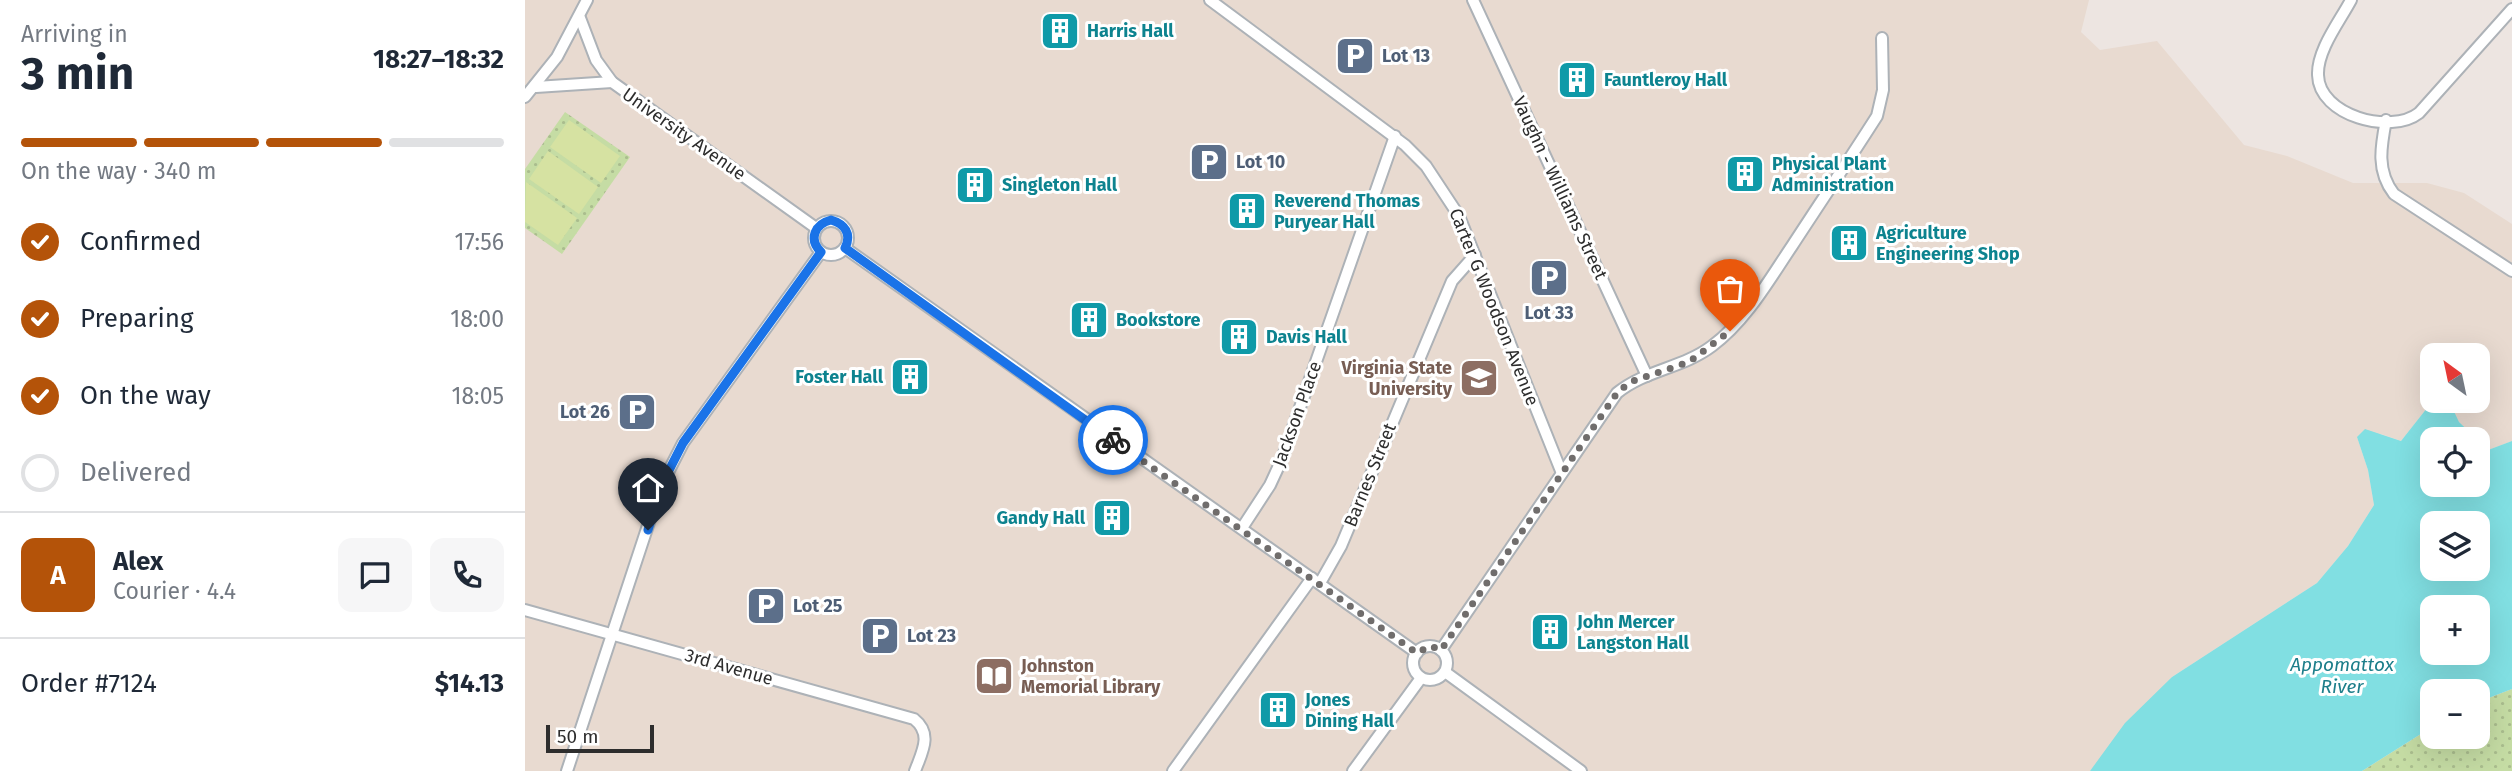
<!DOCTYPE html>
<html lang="en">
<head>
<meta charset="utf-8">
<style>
	:root { --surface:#fff; --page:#f6f6f7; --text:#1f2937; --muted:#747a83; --line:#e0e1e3; --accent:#b45309 }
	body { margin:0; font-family:"Fira Sans",sans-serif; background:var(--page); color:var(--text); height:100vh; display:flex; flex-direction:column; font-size:26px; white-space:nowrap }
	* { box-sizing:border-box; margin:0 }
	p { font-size:23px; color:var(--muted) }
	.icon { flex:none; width:38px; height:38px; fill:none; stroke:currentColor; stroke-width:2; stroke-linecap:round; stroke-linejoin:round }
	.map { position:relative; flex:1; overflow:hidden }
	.panel { display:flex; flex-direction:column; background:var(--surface); width:525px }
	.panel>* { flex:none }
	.needle { width:46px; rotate:327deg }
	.controls { position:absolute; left:1895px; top:343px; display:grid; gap:14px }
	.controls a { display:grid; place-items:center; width:70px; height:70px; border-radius:14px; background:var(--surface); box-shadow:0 7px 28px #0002; font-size:35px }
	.scale { position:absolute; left:21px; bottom:18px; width:108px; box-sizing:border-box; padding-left:7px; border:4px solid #2d2d2d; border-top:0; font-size:19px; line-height:24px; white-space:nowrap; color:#2d2d2d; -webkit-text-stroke:5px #fff; paint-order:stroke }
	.pin { position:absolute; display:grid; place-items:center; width:60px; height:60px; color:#fff; margin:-72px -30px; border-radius:50% 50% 50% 0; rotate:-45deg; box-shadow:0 0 7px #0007 }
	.pin .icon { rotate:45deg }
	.courier { position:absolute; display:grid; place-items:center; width:70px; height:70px; margin:-35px; border:5px solid #1a73e8; border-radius:50%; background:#fff; color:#222; box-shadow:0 2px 9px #0007 }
	.summary em { font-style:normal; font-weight:700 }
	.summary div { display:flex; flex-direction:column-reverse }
	.summary { display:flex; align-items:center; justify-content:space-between; height:119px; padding:0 21px }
	h1 { font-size:46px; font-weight:700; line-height:52px }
	.bar { display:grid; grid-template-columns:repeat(4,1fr); gap:10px 7px; align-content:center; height:84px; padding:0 21px }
	.bar i { height:9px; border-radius:5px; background:var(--line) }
	.bar .current { background:var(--accent) }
	.bar p { grid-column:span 4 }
	.line { display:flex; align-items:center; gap:18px; padding:0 21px; border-top:2px solid var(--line) }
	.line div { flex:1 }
	.round { display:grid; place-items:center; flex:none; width:74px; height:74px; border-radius:14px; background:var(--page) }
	ol { padding:0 21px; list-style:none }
	li { display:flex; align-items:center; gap:21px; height:77px }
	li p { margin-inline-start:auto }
	li .icon { padding:7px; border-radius:50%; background:var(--accent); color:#fff; stroke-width:4 }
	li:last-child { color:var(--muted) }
	li i { width:38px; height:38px; border:4px solid var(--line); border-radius:50% }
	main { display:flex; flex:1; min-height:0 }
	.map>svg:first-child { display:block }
	.education { fill:#e8dad0 }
	.green { fill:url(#green-dots) }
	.pitch { fill:#d6e2a2 }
	.water { fill:#81dfe2; fill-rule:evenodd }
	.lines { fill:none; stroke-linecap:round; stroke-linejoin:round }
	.street-casing { stroke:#adb2b7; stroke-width:14 }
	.street { stroke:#fff; stroke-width:10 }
	.done { stroke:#706d6c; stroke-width:7; stroke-dasharray:0 12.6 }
	.route { stroke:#1a73e8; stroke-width:9 }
	.labels { text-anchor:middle; stroke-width:6; stroke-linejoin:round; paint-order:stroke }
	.culture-label { font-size:18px; font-weight:bold; fill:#0d838f; stroke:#fff; text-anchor:start }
	.service-label { font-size:18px; font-weight:bold; fill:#4e5e75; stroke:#fff; text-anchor:start }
	.street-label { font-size:18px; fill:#2d2d2d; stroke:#fff }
	.education-label { font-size:18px; font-weight:bold; fill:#785e54; stroke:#fff; text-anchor:end }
	.water-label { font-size:19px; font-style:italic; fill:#1d7e8a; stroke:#fff }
</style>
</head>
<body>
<main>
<section class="panel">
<div class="summary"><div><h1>3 min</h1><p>Arriving in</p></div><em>18:27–18:32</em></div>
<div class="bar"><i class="current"></i><i class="current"></i><i class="current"></i><i></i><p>On the way · 340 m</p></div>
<ol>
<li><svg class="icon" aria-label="check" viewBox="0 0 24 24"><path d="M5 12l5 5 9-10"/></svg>Confirmed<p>17:56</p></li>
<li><svg class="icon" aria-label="check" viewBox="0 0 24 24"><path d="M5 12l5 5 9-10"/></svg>Preparing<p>18:00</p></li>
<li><svg class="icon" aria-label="check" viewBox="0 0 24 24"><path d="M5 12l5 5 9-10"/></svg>On the way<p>18:05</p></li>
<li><i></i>Delivered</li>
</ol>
<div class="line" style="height:126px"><b class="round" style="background:var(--accent);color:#fff">A</b><div><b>Alex</b><p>Courier · 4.4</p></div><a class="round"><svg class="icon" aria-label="chat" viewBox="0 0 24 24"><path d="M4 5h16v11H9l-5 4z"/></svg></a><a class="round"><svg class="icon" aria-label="phone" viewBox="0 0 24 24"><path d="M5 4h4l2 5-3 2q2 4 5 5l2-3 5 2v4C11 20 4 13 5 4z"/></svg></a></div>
<div class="line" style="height:91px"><div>Order #7124</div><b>$14.13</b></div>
</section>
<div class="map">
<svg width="1987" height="771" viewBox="0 0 1987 771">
	<defs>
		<pattern id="green-dots" width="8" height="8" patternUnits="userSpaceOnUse" patternTransform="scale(1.75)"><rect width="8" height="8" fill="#c5dca4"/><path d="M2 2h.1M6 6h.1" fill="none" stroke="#aabd8e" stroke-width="1.8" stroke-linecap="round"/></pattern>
	</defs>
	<rect width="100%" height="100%" fill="#ede5e1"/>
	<!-- education -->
	<polygon class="education" points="0,0 1564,0 1556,32 1575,50 1632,41 1719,145 1762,156 1828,183 1902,183 1939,193 1987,224 1987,441 1963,450 1934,422 1922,401 1953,401 1953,355 1908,355 1908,401 1913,401 1906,403 1876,441 1856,434 1832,437 1843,470 1849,505 1823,546 1792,583 1647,677 1565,771 0,771"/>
	<!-- green -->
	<g class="green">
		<polygon points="40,112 105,157 37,254 0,228 0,169"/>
		<polygon points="1987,689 1987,771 1837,771 1907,727 1908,737 1953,737 1953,702"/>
	</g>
	<!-- pitch -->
	<g class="pitch">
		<polygon points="44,120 95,156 76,183 25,147"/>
		<polygon points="23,151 73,187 54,214 4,179"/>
		<polygon points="1,182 52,218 33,245 0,222"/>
	</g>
	<!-- water -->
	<path class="water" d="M1924,401L1934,422L1952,439H1908V485H1953V441L1963,450L1987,441V689L1953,702V691H1908L1907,727L1837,771H1565L1600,723L1647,677L1792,583L1823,546L1849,505L1843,470L1832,437L1840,429L1876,441L1906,403ZM1908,523H1953V569H1908ZM1908,607H1953V653H1908Z"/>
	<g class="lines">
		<!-- street casing -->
		<g class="street-casing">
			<g id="street">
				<polyline points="685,0 880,145 901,166 934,216 1036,471"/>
				<polyline points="948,0 1122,376"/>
				<path d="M1826,0C1815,21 1792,50 1793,75C1794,116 1866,135 1894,113L1987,9"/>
				<polyline points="55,18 71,60 87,82 291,228"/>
				<polyline points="11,87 87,82"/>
				<polyline points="0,97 32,57 62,0"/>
				<path d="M1861,120C1856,146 1851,171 1869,194L1987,271"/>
				<circle cx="306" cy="238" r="17"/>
				<polyline points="320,248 892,653"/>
				<polyline points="717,528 745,485 757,459 870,136"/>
				<polyline points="795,583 816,546 927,281 950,255"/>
				<path d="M0,610L389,719C408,734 397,752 390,771"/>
				<circle cx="905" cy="663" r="17"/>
				<path d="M916,650L1092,393C1120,370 1158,368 1187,346C1221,321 1244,280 1267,246C1295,203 1324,160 1352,116L1358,90L1357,38"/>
				<polyline points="920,672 1056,771"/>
				<polyline points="42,771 136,486 158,443 296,252"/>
				<polyline points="648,771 787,578"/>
				<polyline points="828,771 896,678"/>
			</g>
		</g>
		<!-- street -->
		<use href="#street" class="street"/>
	</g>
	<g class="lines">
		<!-- done -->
		<polyline class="done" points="588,440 892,653 905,646 916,650 1092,393 1105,382 1164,362 1205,331"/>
		<!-- route -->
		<path class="route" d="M123,530L136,486L158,443L296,252C283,239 290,224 306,220C320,224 327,234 320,248L588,440"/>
	</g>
	<!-- icons -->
	<defs>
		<g id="building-square" transform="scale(2.0125)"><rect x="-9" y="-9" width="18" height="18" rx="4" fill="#0f9aa8" stroke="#fff"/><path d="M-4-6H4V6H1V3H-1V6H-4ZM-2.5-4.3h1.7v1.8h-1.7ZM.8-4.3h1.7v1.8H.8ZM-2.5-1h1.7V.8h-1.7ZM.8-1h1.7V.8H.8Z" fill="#fff"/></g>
		<g id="parking-square" transform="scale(2.0125)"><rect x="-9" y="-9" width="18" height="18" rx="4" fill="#5c6f8a" stroke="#fff"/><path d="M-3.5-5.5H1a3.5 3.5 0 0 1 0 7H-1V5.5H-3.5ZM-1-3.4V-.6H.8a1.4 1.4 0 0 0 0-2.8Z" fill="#fff"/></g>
		<g id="university-square" transform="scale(2.0125)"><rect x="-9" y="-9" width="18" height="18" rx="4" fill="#8d6e63" stroke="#fff"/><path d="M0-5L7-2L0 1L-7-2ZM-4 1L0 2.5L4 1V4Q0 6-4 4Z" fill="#fff"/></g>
		<g id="library-square" transform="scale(2.0125)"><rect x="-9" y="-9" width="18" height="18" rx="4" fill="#8d6e63" stroke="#fff"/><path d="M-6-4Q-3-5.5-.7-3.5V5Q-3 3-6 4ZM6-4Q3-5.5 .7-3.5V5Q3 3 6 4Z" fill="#fff"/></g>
	</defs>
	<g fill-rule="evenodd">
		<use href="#building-square" x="535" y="31"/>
		<use href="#parking-square" x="830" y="56"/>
		<use href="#building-square" x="1052" y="80"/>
		<use href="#parking-square" x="684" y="162"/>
		<use href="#building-square" x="1220" y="174"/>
		<use href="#building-square" x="450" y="185"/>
		<use href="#building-square" x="722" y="211"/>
		<use href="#building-square" x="1324" y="243"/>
		<use href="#parking-square" x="1024" y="278"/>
		<use href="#building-square" x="564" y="320"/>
		<use href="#building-square" x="714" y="337"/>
		<use href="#building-square" x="385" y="377"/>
		<use href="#university-square" x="954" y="378"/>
		<use href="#parking-square" x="112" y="412"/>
		<use href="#building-square" x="587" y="518"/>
		<use href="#parking-square" x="241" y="606"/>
		<use href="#building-square" x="1025" y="632"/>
		<use href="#parking-square" x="355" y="636"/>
		<use href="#library-square" x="469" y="676"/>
		<use href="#building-square" x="753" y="710"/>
	</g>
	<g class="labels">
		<!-- culture labels -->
		<g class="culture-label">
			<text x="562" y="37">Harris Hall</text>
			<text x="1079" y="86">Fauntleroy Hall</text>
			<text x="1247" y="170">Physical Plant<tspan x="1247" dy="21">Administration</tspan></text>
			<text x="477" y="191">Singleton Hall</text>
			<text x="749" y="207">Reverend Thomas<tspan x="749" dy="21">Puryear Hall</tspan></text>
			<text x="1351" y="239">Agriculture<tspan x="1351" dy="21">Engineering Shop</tspan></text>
			<text x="591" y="326">Bookstore</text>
			<text x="741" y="343">Davis Hall</text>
			<text x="358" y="383" text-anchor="end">Foster Hall</text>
			<text x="560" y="524" text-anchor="end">Gandy Hall</text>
			<text x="1052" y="628">John Mercer<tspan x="1052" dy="21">Langston Hall</tspan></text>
			<text x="780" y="706">Jones<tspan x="780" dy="21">Dining Hall</tspan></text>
		</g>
		<!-- service labels -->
		<g class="service-label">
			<text x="857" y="62">Lot 13</text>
			<text x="711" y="168">Lot 10</text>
			<text x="1024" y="319" text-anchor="middle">Lot 33</text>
			<text x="85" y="418" text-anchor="end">Lot 26</text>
			<text x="268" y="612">Lot 25</text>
			<text x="382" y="642">Lot 23</text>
		</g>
		<!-- street labels -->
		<g class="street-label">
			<text transform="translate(159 134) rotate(35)" y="6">University Avenue</text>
			<text transform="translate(1035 188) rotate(65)" y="6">Vaughn - Williams Street</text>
			<text transform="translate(969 307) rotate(68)" y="6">Carter G Woodson Avenue</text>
			<text transform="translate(772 414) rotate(-70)" y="6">Jackson Place</text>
			<text transform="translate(845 475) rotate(-68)" y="6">Barnes Street</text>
			<text transform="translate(204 667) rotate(16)" y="6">3rd Avenue</text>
		</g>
		<!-- education labels -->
		<g class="education-label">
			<text x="927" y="374">Virginia State<tspan x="927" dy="21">University</tspan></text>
			<text x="496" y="672" text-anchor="start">Johnston<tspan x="496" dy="21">Memorial Library</tspan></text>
		</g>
		<!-- water labels -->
		<g class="water-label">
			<text x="1817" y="671">Appomattox<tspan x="1817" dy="22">River</tspan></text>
		</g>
	</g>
</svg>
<div class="controls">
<a><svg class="needle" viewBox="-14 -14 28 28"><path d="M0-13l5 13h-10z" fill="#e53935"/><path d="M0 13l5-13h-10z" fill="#747a83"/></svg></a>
<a><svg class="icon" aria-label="locate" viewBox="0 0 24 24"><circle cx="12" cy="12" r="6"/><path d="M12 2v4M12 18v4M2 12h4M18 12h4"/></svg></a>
<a><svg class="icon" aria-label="layers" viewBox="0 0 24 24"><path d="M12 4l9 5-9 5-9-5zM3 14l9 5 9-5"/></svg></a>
<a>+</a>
<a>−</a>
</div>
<div class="scale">50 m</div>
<div class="pin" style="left:1205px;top:331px;background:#ea580c"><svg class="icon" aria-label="bag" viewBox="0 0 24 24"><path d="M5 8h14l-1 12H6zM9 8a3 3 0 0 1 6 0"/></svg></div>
<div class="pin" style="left:123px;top:530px;background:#1f2937"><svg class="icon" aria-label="home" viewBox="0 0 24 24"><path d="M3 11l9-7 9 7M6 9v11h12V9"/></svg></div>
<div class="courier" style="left:588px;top:440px"><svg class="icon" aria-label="bike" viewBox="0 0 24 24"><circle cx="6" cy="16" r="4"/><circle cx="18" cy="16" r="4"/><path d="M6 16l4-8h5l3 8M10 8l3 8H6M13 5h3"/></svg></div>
</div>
</main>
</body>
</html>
